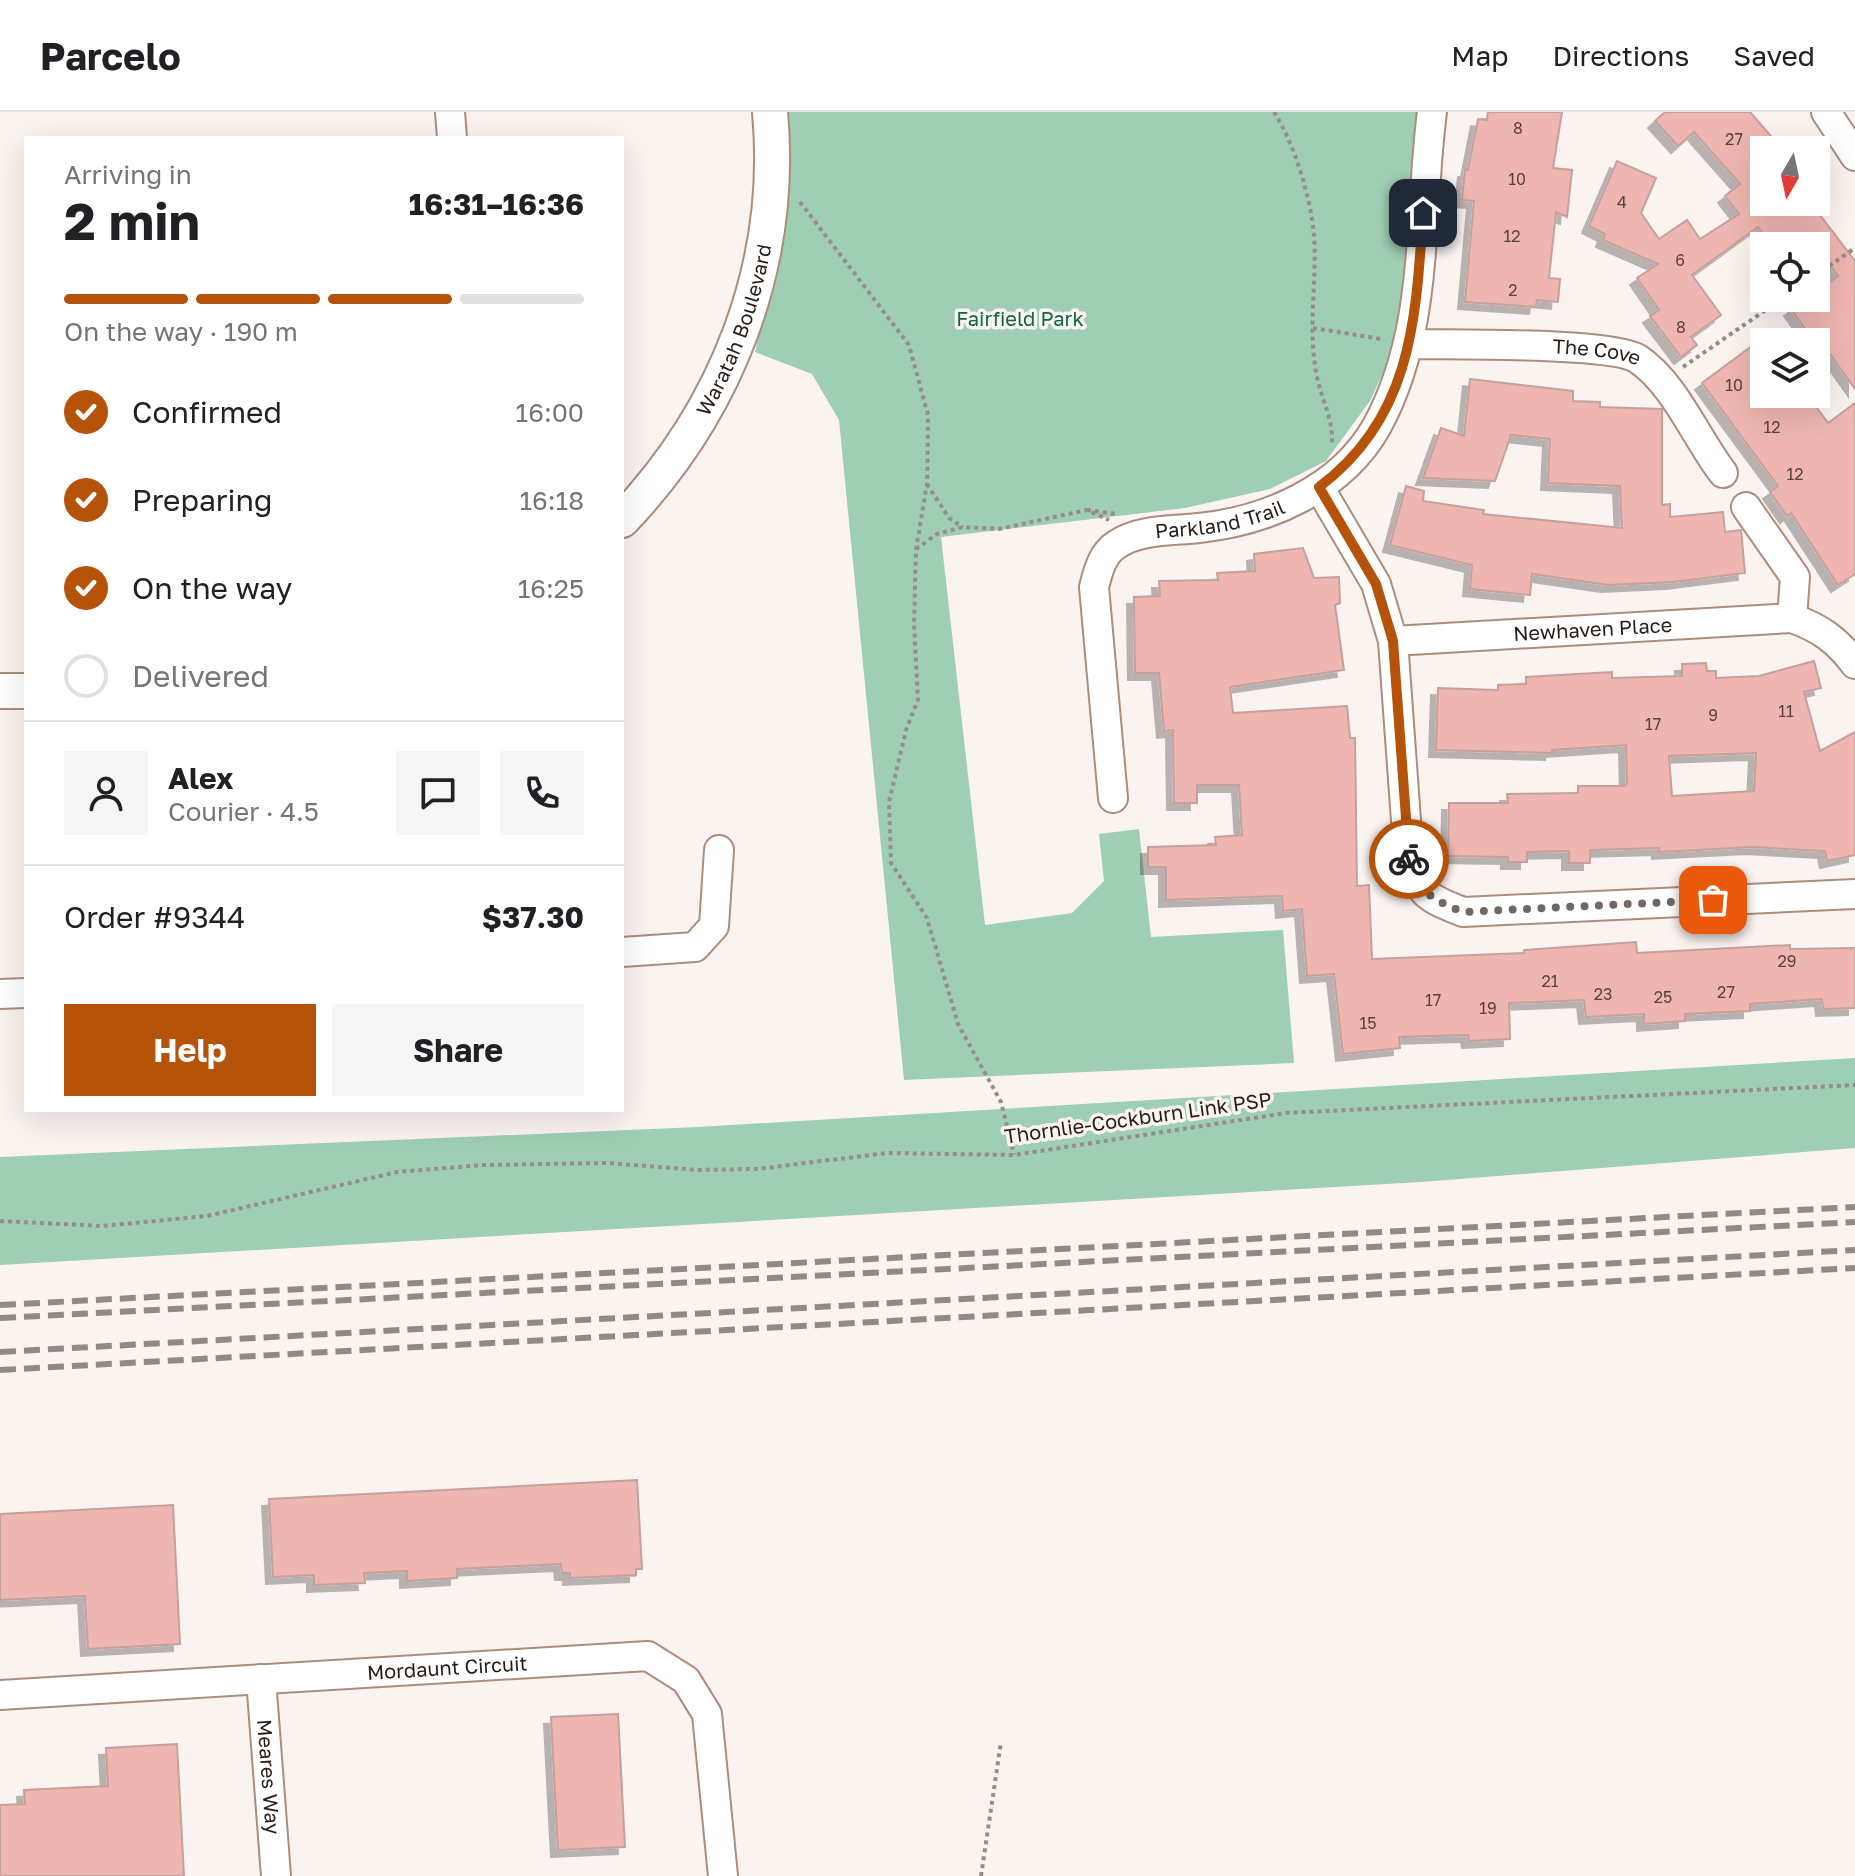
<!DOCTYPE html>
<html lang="en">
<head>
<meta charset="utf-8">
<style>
	:root { --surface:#fff; --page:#f6f6f6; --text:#202124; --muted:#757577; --line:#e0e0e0; --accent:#b45309 }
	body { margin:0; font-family:"Golos Text",sans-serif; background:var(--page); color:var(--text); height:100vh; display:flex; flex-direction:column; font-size:30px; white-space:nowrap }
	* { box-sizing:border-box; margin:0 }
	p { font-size:26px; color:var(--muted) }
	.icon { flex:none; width:44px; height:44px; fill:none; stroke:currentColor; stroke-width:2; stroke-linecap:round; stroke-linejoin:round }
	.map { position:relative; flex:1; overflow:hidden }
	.panel { position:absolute; left:24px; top:24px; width:600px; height:976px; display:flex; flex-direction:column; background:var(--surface); border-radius:0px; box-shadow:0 8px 32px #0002 }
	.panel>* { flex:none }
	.needle { width:52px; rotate:189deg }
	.fabs { position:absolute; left:1750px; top:24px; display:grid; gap:16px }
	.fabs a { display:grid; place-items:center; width:80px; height:80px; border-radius:0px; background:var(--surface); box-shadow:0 8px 32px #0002; font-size:40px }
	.pin { position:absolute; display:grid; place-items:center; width:68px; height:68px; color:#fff; margin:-34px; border-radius:16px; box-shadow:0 4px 12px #0006 }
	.courier { position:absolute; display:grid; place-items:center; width:80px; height:80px; margin:-40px; border:6px solid #b45309; border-radius:50%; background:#fff; color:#222; box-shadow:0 2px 10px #0007 }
	.summary em { font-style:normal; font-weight:700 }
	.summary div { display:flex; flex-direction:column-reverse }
	.summary { display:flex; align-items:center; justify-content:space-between; height:136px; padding:0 40px }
	h1 { font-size:52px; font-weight:700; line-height:60px }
	.bar { display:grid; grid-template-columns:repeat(4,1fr); gap:12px 8px; align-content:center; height:96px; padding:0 40px }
	.bar i { height:10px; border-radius:6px; background:var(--line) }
	.bar .active { background:var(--accent) }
	.bar p { grid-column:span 4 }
	.line { display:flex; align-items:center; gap:20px; padding:0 40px; border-top:2px solid var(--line) }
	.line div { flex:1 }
	.round { display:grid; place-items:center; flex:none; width:84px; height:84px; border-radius:0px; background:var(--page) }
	ol { padding:0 40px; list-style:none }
	li { display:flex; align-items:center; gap:24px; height:88px }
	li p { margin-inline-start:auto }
	li .icon { padding:8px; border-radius:50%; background:var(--accent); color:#fff; stroke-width:4 }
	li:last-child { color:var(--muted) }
	li i { width:44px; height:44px; border:4px solid var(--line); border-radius:50% }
	.cta { display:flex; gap:16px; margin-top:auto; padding:16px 40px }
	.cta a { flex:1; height:92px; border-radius:0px; background:var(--accent); color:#fff; font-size:32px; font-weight:700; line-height:92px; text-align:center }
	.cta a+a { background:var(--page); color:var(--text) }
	header { display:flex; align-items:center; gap:48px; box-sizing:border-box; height:112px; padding:0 40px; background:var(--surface); border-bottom:2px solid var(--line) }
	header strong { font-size:38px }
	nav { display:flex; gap:44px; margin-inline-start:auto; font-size:28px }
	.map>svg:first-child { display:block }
	.green { fill:#9eceb4 }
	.building { fill:#efb6b1; stroke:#c5a09c; stroke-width:2; fill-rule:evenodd; filter:url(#shadow) }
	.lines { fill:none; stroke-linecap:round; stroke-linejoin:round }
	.minor-casing { stroke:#ac8d7c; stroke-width:32 }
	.tertiary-casing { stroke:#ac8d7c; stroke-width:38 }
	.path { stroke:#968d88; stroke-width:4; stroke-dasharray:4 4; stroke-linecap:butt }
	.minor { stroke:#fff; stroke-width:28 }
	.tertiary { stroke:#fff; stroke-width:34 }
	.rail { stroke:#938984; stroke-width:6; stroke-dasharray:16 8; stroke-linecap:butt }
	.done { stroke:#726762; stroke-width:8; stroke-dasharray:0 14.4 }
	.route { stroke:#b45309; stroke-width:10 }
	.labels { text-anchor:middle; stroke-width:7; stroke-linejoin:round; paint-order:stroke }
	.number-label { font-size:16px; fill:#5a423c }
	.park-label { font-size:20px; fill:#0e6846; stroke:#faf3f0 }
	.street-label { font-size:20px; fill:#281c15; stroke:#faf3f0 }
</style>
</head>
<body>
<header>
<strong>Parcelo</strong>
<nav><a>Map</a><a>Directions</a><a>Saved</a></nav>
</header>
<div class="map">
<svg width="1855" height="1764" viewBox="0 0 1855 1764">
	<defs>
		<filter id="shadow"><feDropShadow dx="-7" dy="7" stdDeviation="0" flood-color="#0004"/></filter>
	</defs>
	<rect width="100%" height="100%" fill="#faf3f0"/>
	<!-- green -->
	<g class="green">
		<polygon points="782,0 1422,0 1398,228 1370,289 1326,349 1270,377 1185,396 941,425 985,813 1072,801 1104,769 1099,722 1139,717 1151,825 1283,818 1294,951 904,968 839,308 812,262 755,240 788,93"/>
		<polygon points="1855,946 1855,1036 1421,1070 0,1153 0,1045 698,1015"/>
	</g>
	<!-- building -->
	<g class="building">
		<polygon points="1488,0 1562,0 1553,56 1572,58 1567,105 1556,100 1549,166 1560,167 1558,190 1537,188 1536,195 1465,190 1474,89 1462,88 1465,58 1468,58 1478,7 1487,8"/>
		<polygon points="1665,0 1750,0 1783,38 1764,38 1764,90 1810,90 1855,149 1855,277 1825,235 1820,238 1791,197 1807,186 1816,186 1816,180 1838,164 1816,134 1772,134 1758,115 1692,163 1721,203 1691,225 1697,233 1681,245 1650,204 1659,198 1637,166 1658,152 1603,128 1605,122 1589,114 1617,49 1656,66 1641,101 1659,127 1687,108 1700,127 1739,102 1725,84 1740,72 1694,20 1678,34 1655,9"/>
		<polygon points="1756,231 1764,242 1764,277 1757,282 1807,282 1828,311 1855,291 1855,462 1838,473 1791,401 1787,404 1770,380 1778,374 1702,271"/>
		<polygon points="1470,267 1573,279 1573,289 1600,290 1600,295 1662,297 1662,393 1670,392 1670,405 1723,400 1725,420 1741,418 1745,461 1673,470 1608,473 1532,462 1530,483 1470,477 1472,453 1390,433 1406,374 1424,379 1423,389 1484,398 1483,402 1622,416 1620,374 1548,371 1550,327 1511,323 1495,369 1423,366 1441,316 1464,324"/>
		<polygon points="1303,436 1314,466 1339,465 1340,491 1335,493 1344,558 1230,575 1233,601 1347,594 1350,626 1355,626 1357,774 1369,773 1372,847 1524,841 1524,838 1636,830 1637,841 1790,833 1790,837 1855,836 1855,896 1823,897 1822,887 1750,892 1750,899 1685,902 1685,909 1644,912 1644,902 1586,905 1584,888 1509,891 1510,927 1469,929 1468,923 1399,925 1400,936 1343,942 1334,862 1307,864 1302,797 1283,799 1282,784 1166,788 1166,755 1148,755 1148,735 1216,733 1215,725 1242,723 1239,673 1197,673 1197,691 1174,691 1173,618 1164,619 1159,561 1135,561 1134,485 1160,484 1159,469 1218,468 1217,461 1255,459 1254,442"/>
		<path d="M1814,549L1821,576L1804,580L1820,639L1855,620V743L1827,749L1825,739L1753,735L1659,740V736L1590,738V751H1569V739L1527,740V750H1508V745L1448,744L1449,691H1508L1507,682L1578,681V674H1624L1627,672L1626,633L1552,638V641L1436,638L1438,576L1498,578V573L1526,572V565L1612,560V566L1682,564V552L1706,551L1707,559H1716V566L1759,564ZM1756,641L1754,679L1672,684L1669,644Z"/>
		<polygon points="637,1368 642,1457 636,1457 636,1463 570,1466 570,1461 562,1461 561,1452 457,1457 457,1466 407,1469 407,1459 364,1461 365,1471 314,1473 314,1463 273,1465 269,1387"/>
		<polygon points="173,1393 180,1532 88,1537 85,1484 0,1488 0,1402"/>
		<polygon points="618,1602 625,1735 558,1738 551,1605"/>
		<polygon points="177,1632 184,1764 0,1764 0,1693 25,1692 24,1678 108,1674 106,1636"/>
	</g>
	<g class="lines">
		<!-- minor casing -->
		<g class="minor-casing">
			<g id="minor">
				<polyline points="450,0 452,26"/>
				<polyline points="1826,0 1855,44"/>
				<path id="s1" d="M1411,232C1451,233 1612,230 1638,247C1675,272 1696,326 1723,361"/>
				<path d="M1319,375L1376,472L1393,529L1409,750C1421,785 1431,787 1463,800L1855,782"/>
				<polyline points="1746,395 1795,465 1792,506"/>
				<path id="s2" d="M1393,529L1792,506C1820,516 1837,528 1855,552"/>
				<path id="s3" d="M1113,686L1094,475C1098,460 1102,442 1116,433C1138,417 1173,419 1199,416C1267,409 1342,377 1377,314C1430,217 1418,107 1432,0"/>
				<polyline points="622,840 695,835 714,814 719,738"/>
				<polyline points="0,882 26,881"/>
				<path id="s4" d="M261,1567L276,1764"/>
				<path id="s5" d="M0,1583L648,1544L686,1568L707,1602L723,1764"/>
			</g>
		</g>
		<!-- tertiary casing -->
		<g class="tertiary-casing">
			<g id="tertiary">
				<path id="s6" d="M622,408C727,298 784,153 770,0"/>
				<polyline points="0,579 26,579"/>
			</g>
		</g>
		<!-- path -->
		<g class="path">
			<path d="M1274,0C1294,31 1311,86 1314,123C1317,168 1308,214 1316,260C1320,285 1333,304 1332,331"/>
			<polyline points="800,90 909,233 928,303 927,372 916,437 914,513 918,588 906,618 889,690 891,751 927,806 958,912 1001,990 1014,1043"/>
			<polyline points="1816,163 1855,136"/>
			<polyline points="1313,216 1381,227"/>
			<polyline points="1683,255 1783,186"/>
			<polyline points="927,372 949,406 963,415"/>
			<polyline points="1087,398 1116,402"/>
			<polyline points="916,437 937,422 963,415 999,417 1087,398 1109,408"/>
			<polyline points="0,1109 102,1114 207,1104 397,1060 483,1053 607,1051 698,1058 757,1057 887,1041 1014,1043 1286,1001 1855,973"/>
			<polyline points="981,1764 1001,1630"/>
		</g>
		<!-- minor -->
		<use href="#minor" class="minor"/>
		<!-- tertiary -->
		<use href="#tertiary" class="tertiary"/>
		<!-- rail -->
		<g class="rail">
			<polyline points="0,1193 1855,1095"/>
			<polyline points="0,1206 1855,1110"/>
			<polyline points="0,1240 1855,1138"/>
			<polyline points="0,1258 1855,1156"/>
		</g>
	</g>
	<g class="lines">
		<!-- done -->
		<path class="done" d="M1409,747C1416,780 1434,788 1463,800L1713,788"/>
		<!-- route -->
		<path class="route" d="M1409,747L1393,529L1376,472L1319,375C1412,306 1416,207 1423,101"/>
	</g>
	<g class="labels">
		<!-- number labels -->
		<g class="number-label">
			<text x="1518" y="22">8</text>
			<text x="1734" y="33">27</text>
			<text x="1517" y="73">10</text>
			<text x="1622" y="96">4</text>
			<text x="1512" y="130">12</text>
			<text x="1680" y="154">6</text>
			<text x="1513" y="184">2</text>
			<text x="1681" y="221">8</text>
			<text x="1734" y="279">10</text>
			<text x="1772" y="321">12</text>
			<text x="1795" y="368">12</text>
			<text x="1786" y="605">11</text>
			<text x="1713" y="609">9</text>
			<text x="1653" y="618">17</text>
			<text x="1787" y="855">29</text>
			<text x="1550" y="875">21</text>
			<text x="1726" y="886">27</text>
			<text x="1603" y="888">23</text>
			<text x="1663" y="891">25</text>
			<text x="1433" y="894">17</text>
			<text x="1488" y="902">19</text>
			<text x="1368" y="917">15</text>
		</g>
		<!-- park labels -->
		<g class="park-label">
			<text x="1020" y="214">Fairfield Park</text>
		</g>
		<!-- street labels -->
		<g class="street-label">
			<text dy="7" stroke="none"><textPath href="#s6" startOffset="224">Waratah Boulevard</textPath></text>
			<text dy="7" stroke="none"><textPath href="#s1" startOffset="186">The Cove</textPath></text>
			<text dy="7" stroke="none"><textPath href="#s3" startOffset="368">Parkland Trail</textPath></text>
			<text dy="7" stroke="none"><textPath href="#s2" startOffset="200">Newhaven Place</textPath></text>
			<text transform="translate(1138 1006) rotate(-8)" y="7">Thornlie-Cockburn Link PSP</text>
			<text dy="7" stroke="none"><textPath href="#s5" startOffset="448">Mordaunt Circuit</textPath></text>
			<text dy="7" stroke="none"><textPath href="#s4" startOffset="98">Meares Way</textPath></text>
		</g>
	</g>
</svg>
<div class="fabs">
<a><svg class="needle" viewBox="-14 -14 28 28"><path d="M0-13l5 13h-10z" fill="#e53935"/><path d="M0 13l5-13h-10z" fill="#757577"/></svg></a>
<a><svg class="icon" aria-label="locate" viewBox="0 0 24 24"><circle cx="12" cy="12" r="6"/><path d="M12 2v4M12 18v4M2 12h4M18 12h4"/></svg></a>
<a><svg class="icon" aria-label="layers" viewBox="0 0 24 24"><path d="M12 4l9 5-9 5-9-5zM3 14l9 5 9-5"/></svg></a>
</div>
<div class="pin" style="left:1713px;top:788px;background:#ea580c"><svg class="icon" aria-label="bag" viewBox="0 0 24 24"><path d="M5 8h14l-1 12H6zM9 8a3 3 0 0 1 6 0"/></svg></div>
<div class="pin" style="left:1423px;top:101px;background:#1f2937"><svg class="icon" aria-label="home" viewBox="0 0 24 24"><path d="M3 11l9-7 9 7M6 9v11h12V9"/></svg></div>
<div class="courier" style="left:1409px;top:747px"><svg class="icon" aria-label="bike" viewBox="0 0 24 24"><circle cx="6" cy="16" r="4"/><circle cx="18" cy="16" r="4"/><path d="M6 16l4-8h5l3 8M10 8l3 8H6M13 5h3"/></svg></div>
<section class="panel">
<div class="summary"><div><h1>2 min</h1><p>Arriving in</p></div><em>16:31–16:36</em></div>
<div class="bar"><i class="active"></i><i class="active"></i><i class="active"></i><i></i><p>On the way · 190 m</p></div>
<ol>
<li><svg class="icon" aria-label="check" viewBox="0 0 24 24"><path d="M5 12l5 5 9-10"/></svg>Confirmed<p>16:00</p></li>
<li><svg class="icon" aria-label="check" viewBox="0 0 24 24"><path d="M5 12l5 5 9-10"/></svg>Preparing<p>16:18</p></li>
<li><svg class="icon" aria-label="check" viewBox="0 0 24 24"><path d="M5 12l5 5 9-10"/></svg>On the way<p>16:25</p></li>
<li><i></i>Delivered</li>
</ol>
<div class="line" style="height:144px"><a class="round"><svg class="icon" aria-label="person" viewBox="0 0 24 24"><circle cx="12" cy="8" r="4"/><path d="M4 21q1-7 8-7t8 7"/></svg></a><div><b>Alex</b><p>Courier · 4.5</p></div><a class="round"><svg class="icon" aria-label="chat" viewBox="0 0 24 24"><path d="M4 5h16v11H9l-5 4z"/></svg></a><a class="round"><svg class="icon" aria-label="phone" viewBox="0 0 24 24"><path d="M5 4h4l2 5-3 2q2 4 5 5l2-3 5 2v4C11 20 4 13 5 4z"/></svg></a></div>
<div class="line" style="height:104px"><div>Order #9344</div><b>$37.30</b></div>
<div class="cta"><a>Help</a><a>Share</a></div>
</section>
</div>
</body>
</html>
